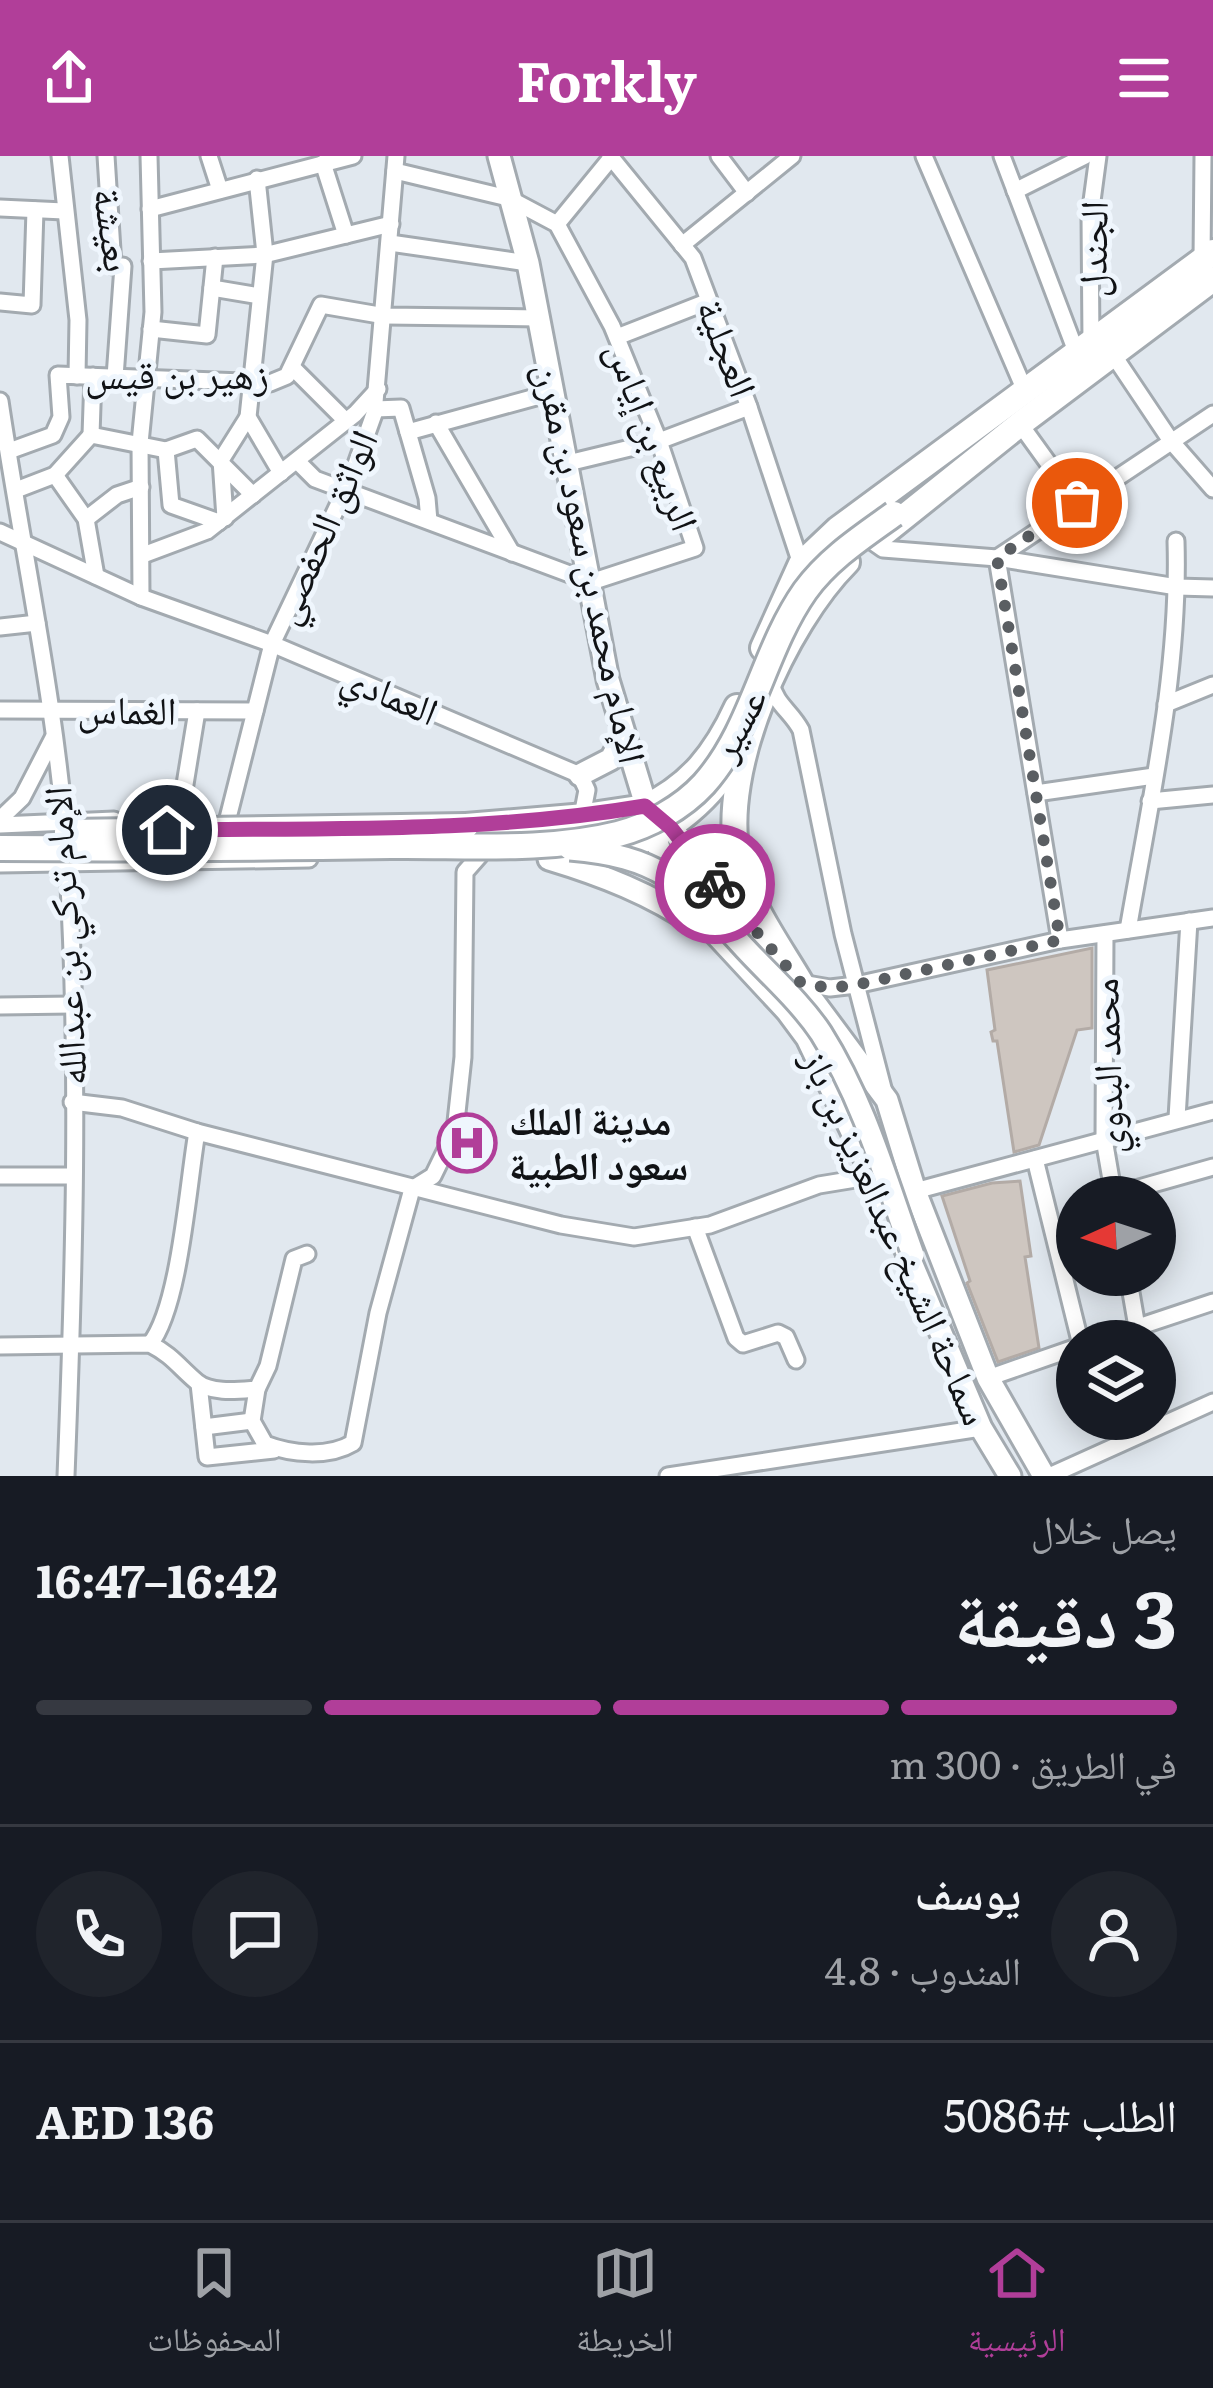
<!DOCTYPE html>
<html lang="ar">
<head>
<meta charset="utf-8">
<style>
	:root { --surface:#171b24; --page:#20242c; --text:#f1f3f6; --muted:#9ea1a6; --line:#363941; --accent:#b13e99 }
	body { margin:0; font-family:Literata,"Noto Naskh Arabic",serif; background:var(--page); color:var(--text); direction:rtl; height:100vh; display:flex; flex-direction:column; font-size:45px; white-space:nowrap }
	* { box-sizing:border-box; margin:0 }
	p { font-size:39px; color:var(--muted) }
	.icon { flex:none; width:66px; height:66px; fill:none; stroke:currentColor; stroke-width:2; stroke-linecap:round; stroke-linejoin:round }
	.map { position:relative; height:1320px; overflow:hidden; direction:ltr }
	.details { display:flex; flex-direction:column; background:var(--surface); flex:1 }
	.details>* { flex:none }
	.needle { width:78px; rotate:267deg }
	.buttons { position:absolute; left:1056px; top:1020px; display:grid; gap:24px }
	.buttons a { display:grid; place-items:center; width:120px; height:120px; border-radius:50%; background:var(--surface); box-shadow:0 6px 30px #0003; font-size:60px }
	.pin { position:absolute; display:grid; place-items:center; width:102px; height:102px; color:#fff; margin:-51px; border:6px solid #fff; border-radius:50%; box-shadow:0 3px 12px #0007 }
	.courier { position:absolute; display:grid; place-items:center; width:120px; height:120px; margin:-60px; border:9px solid #b13e99; border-radius:50%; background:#fff; color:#222; box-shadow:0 3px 15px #0007 }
	.summary em { font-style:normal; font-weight:700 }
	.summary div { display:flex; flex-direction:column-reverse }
	.summary { display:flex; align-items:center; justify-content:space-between; height:204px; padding:0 36px }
	h1 { font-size:78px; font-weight:700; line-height:90px }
	.bar { display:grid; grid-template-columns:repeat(4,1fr); gap:18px 12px; align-content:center; height:144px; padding:0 36px }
	.bar i { height:15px; border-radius:9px; background:var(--line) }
	.bar .selected { background:var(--accent) }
	.bar p { grid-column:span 4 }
	.line { display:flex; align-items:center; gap:30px; padding:0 36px; border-top:3px solid var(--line) }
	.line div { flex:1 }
	.round { display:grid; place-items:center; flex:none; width:126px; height:126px; border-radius:63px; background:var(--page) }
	header { display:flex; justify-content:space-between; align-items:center; height:156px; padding:0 36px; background:var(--accent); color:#fff; font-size:54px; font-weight:700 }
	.menu { display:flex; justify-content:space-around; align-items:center; height:168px; border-top:3px solid var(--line); background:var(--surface); font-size:33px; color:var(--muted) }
	.menu a { display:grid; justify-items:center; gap:6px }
	.menu .selected { color:var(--accent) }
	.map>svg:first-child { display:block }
	.building { fill:#cec6c0; stroke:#b3aba6; stroke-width:3 }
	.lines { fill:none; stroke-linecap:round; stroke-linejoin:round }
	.street-casing { stroke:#a3aab0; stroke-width:21 }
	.secondary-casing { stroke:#a3aab0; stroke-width:27 }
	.primary-casing { stroke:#a3aab0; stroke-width:30 }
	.street { stroke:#fff; stroke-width:15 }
	.secondary { stroke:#fff; stroke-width:21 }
	.primary { stroke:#fff; stroke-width:24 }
	.secondary-bridge-casing { stroke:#a3aab0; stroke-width:27; stroke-linecap:butt }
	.primary-bridge-casing { stroke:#a3aab0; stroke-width:30; stroke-linecap:butt }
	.secondary-bridge { stroke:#fff; stroke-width:21 }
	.primary-bridge { stroke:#fff; stroke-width:24 }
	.done { stroke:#5a5e62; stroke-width:12; stroke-dasharray:0 21.6 }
	.route { stroke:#b13e99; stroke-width:15 }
	.labels { text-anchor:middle; stroke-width:10; stroke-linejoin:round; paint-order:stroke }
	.street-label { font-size:39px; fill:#111316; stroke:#eff6fd }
	.poi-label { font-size:39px; font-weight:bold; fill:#111316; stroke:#eff6fd; text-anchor:start }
</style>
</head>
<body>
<header><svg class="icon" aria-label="menu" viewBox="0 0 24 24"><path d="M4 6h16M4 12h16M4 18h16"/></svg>Forkly<svg class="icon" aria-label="share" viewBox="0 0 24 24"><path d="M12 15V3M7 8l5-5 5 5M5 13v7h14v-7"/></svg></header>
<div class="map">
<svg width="1213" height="1320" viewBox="0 0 1213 1320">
	<rect width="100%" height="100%" fill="#e1e8ef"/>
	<!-- building -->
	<g class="building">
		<polygon points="1092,792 1092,872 1077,874 1039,989 1014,996 997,885 993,885 991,876 995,874 987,814"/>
		<polygon points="1020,1025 1031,1100 1025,1101 1039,1192 998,1206 967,1127 970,1125 942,1040 992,1027"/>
	</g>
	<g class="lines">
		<!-- street casing -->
		<g class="street-casing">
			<g id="street">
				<polyline points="60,0 78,164 77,220"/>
				<polyline points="106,0 113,110 123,110 115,221"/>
				<polyline points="209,0 220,34"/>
				<polyline points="610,0 693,102 749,251 801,408"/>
				<polyline points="719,0 747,37"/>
				<polyline points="924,0 1026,237"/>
				<polyline points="1002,0 1077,198"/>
				<polyline points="323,7 346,79"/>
				<polyline points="257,23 265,98 248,261 281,317"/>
				<polyline points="1015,35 1085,0"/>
				<polyline points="0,52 64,55"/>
				<polyline points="150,53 353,0"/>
				<polyline points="557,68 611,2"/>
				<polyline points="390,87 528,107"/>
				<polyline points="682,89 792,0"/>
				<polyline points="1202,104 1203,0"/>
				<polyline points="151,105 264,99 391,68"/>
				<polyline points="212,132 260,140"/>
				<polyline points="0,146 32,149 35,54"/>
				<polyline points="151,173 207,179 215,101"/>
				<polyline points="617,181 709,145"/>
				<polyline points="1091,187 1090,60 1098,0"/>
				<polyline points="1112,197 1171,285 1213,333"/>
				<polyline points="292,211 346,265"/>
				<path d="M0,245C23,400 58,554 68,712C80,913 74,1118 66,1320"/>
				<polyline points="375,253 401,252 427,342 429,365"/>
				<polyline points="436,267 512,397"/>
				<polyline points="1020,268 1077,347"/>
				<polyline points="408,276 554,236"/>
				<polyline points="91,279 93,220"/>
				<polyline points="166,294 171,349 219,366"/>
				<polyline points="9,295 53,279 61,261 58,219 270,227 287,220 321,149 385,160 539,162"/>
				<polyline points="297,305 315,323 591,426 695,392 659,285 612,170 557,68 508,42 395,15"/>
				<polyline points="568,307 659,285 749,251"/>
				<polyline points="55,319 86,363 96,420"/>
				<polyline points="16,334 55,319 91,279 166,294 197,283 253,339"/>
				<polyline points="225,362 221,304 248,261"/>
				<polyline points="86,363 117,339 141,331"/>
				<polyline points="0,376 141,441 272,488 580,619 587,634 582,660"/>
				<polyline points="873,386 883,393 997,402 1177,431 1213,432"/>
				<polyline points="143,399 207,375 355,258 378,233"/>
				<polyline points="997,402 1060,784"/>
				<polyline points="997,402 1213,258"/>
				<polyline points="141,441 140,287 153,156 149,0"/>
				<polyline points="0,471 37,467"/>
				<path d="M771,527C776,549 791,555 801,574L843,778L884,936"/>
				<polyline points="1166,548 1213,529"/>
				<polyline points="0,554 255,555"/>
				<polyline points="1036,637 1154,620"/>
				<polyline points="1150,645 1213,639"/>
				<polyline points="0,663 22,642 53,582"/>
				<polyline points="179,665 197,555"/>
				<polyline points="227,666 272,488 351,322 374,258 396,0"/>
				<polyline points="0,669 114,664"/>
				<path d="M614,698C664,689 711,650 736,608"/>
				<polyline points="0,708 309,703"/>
				<path d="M1128,774C1150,646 1180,515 1176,385"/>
				<polyline points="1105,778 1104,983 1114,1041"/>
				<polyline points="801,827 830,832 856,829 1060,784 1213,762"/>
				<polyline points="0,850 72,849"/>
				<polyline points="72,946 122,952 197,976"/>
				<polyline points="1177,962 1189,765"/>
				<polyline points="1035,1003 1080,1185"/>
				<polyline points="0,1020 72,1020"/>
				<polyline points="915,1035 1213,955"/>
				<polyline points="1114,1039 1213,1011"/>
				<polyline points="695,1071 736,1182 743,1188 778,1177 786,1181 796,1204"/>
				<polyline points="1128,1119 1137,1171"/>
				<polyline points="1096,1185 1213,1146"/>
				<path d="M150,1188C180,1151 188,1027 197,976L561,1069L634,1081L710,1069L819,1029L874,1020"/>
				<path d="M0,1190L150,1188C172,1199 180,1212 197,1226C211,1238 241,1234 257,1233L268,1210L294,1103L307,1098"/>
				<polyline points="988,1222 1077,1191"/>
				<polyline points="199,1228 207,1301 274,1294"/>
				<path d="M257,1233L252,1265L265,1288C291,1298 328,1302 353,1287L378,1157L412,1033L433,1020L455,975L463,901L465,716L480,699"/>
				<polyline points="204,1271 252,1265"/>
				<polyline points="668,1320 981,1272"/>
				<polyline points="1049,1320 1213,1246"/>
			</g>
		</g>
		<!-- secondary casing -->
		<g class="secondary-casing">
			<g id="secondary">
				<polyline points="499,0 528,107 608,524 662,702 686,746 787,855 807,882 886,1047"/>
				<polyline points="580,619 611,603 624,579"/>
				<polyline points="671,672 770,792"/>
				<path d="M549,703C602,719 651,738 696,769"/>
				<polyline points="791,815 887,944 915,1035 988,1222 1044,1320"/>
				<polyline points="903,1087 981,1272 1010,1320"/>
			</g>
		</g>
		<!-- primary casing -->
		<g class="primary-casing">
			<g id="primary">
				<polyline points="884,377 1020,268 1213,123"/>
				<polyline points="763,492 801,408 838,373 1213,96"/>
				<path d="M645,651C690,630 716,597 737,551"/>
				<polyline points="466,670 585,660 645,651 671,672"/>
				<path d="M801,827C778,788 748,748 738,703C718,614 785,468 847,406"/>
			</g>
		</g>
		<!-- street -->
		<use href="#street" class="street"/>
		<!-- secondary -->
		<use href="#secondary" class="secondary"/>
		<!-- primary -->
		<use href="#primary" class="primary"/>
		<!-- secondary-bridge casing -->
		<g class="secondary-bridge-casing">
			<path id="secondary-bridge" d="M570,693C657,700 684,726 741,788C767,817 799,844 821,877C864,945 886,1024 913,1099"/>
		</g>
		<!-- primary-bridge casing -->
		<g class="primary-bridge-casing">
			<g id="primary-bridge">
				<polyline points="67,676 466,670"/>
				<path d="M0,692C130,693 261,692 391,690C465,689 546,696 618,678C649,670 682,652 704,628C753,573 763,495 805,435C828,403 862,381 894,358"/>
			</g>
		</g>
		<!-- secondary-bridge -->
		<use href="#secondary-bridge" class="secondary-bridge"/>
		<!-- primary-bridge -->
		<use href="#primary-bridge" class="primary-bridge"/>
	</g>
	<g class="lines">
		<!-- done -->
		<polyline class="done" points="715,728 801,827 830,832 856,829 1060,784 997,402 1077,347"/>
		<!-- route -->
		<path class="route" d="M167,674C326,672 487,677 645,650L671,672L715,728"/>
	</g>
	<!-- icons -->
	<defs>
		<g id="hospital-ring" transform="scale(3)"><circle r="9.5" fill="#eff6fd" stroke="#b13e99" stroke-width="1.5"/><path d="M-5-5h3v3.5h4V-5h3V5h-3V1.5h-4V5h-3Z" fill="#b13e99"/></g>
	</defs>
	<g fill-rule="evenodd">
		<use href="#hospital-ring" x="467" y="987"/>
	</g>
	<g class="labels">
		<!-- street labels -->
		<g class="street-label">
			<text transform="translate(113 74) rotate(82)" y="14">بعيشة</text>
			<text transform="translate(1093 93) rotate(-89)" y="14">الجندل</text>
			<text transform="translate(727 192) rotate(69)" y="14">العجلية</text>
			<text x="177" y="233">زهير بن قيس</text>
			<text transform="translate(653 280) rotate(70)" y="14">الربيع بن إياس</text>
			<text transform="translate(324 371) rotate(-66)" y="14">الواثق الحفصي</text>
			<text transform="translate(591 407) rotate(78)" y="14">الإمام محمد بن سعود بن مقرن</text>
			<text transform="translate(390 538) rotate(23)" y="14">العمادي</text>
			<text transform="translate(127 554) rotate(1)" y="14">الغماس</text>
			<text transform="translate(738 568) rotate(-62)" y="14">عسير</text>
			<text transform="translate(65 780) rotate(-93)" y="14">الإمام تركي بن عبدالله</text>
			<text transform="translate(1107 910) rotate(-92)" y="14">محمد البدوي</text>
			<text transform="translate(896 1081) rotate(66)" y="14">سماحة الشيخ عبدالعزيز بن باز</text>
		</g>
		<!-- poi labels -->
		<g class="poi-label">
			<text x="509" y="979">مدينة الملك<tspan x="509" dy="45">سعود الطبية</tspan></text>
		</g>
	</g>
</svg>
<div class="buttons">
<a><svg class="needle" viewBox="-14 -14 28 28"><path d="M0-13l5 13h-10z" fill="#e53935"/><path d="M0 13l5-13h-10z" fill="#9ea1a6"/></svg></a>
<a><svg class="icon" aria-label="layers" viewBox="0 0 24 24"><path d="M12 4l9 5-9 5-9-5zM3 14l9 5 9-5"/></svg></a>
</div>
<div class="pin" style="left:1077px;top:347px;background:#ea580c"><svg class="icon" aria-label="bag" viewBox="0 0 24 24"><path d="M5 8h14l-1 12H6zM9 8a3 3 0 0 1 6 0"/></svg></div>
<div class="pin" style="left:167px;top:674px;background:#1f2937"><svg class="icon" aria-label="home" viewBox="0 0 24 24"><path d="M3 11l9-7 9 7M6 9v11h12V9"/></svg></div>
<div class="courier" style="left:715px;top:728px"><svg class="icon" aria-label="bike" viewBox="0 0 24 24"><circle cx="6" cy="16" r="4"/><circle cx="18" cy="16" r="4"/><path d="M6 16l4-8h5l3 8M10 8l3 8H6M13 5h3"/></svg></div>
</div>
<section class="details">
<div class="summary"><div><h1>3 دقيقة</h1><p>يصل خلال</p></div><em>16:42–16:47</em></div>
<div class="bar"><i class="selected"></i><i class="selected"></i><i class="selected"></i><i></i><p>في الطريق · 300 m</p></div>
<div class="line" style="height:216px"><a class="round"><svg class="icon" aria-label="person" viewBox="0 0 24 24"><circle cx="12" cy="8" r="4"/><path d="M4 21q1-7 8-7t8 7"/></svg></a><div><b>يوسف</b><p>المندوب · 4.8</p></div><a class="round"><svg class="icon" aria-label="chat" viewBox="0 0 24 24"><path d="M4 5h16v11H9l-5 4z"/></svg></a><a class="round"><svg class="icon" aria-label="phone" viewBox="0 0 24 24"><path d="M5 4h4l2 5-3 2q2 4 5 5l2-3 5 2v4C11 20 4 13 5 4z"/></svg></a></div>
<div class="line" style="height:156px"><div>الطلب #5086</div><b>AED 136</b></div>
</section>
<nav class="menu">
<a class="selected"><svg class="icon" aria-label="home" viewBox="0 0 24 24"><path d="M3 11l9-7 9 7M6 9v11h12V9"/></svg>الرئيسية</a>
<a><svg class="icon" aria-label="map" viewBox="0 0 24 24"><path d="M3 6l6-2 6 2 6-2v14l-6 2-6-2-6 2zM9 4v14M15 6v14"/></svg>الخريطة</a>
<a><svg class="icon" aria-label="saved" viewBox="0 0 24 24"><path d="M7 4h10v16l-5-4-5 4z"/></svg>المحفوظات</a>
</nav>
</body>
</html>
